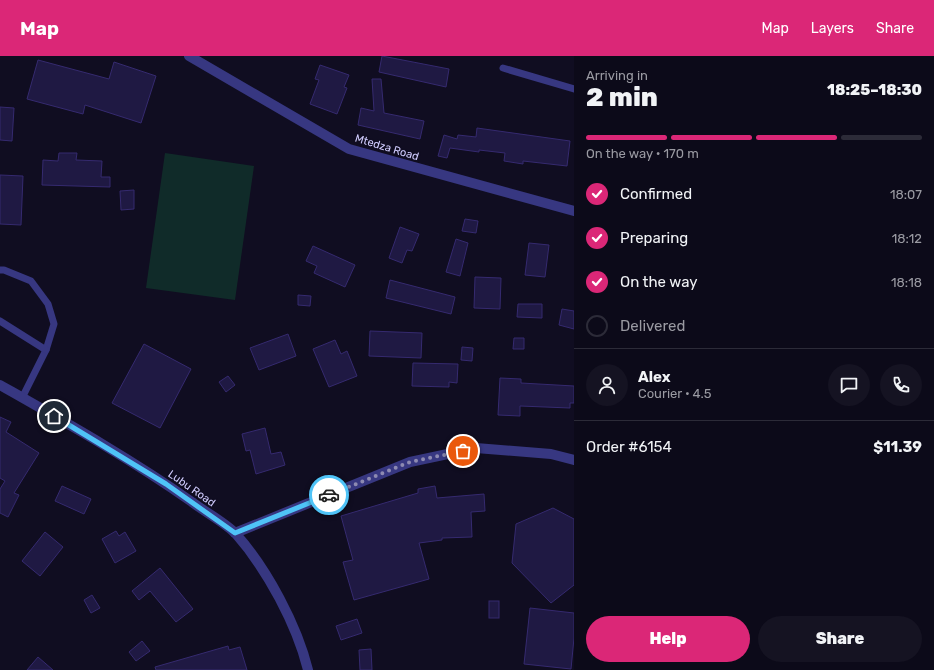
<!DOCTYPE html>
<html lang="en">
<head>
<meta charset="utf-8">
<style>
	:root { --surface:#0c0a19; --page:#151322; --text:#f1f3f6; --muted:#9a9aa2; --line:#2c2b38; --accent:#db2777 }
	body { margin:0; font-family:Rubik,sans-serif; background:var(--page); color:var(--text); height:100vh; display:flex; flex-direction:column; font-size:15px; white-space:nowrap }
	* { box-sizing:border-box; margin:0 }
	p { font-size:13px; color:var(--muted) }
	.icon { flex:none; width:22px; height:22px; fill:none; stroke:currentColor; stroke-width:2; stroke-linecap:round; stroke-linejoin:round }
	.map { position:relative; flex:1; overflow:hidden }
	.details { display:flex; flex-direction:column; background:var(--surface); width:360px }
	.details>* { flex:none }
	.pin { position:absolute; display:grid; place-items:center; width:34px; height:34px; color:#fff; margin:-17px; border:2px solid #fff; border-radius:50%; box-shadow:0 1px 4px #0007 }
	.courier { position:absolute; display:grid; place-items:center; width:40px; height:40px; margin:-20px; border:3px solid #4fc3f7; border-radius:50%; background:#fff; color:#222; box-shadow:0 1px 5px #0007 }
	.head em { font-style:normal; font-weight:800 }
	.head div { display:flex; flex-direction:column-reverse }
	.head { display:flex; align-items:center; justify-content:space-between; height:68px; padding:0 12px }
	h1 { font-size:26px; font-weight:800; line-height:30px }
	.bar { display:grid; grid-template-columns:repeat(4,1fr); gap:6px 4px; align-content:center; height:48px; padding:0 12px }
	.bar i { height:5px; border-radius:3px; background:var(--line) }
	.bar .current { background:var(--accent) }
	.bar p { grid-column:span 4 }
	.line { display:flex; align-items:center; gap:10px; padding:0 12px; border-top:1px solid var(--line) }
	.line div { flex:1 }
	.round { display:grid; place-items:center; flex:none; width:42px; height:42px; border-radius:21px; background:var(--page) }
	ol { padding:0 12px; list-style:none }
	li { display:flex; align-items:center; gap:12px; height:44px }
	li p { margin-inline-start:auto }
	li .icon { padding:4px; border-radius:50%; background:var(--accent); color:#fff; stroke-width:4 }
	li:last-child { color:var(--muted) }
	li i { width:22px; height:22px; border:2px solid var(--line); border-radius:50% }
	.primary-button { display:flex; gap:8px; margin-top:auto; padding:8px 12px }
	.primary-button a { flex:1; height:46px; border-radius:24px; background:var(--accent); color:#fff; font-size:16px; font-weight:800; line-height:46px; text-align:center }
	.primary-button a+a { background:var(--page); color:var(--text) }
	header { display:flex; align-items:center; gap:24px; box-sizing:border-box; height:56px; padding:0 20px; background:var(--accent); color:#fff }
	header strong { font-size:19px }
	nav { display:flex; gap:22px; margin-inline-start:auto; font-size:14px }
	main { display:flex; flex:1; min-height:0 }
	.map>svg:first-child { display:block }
	.green { fill:#102b29 }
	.building { fill:#1f1943; stroke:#352a6f }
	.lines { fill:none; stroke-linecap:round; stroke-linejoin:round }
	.service { stroke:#373781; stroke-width:7 }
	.minor { stroke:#373781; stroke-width:10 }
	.done { stroke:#8d8ab1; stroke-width:4; stroke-dasharray:0 7.2 }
	.route { stroke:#4fc3f7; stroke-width:5 }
	.labels { text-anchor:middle; stroke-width:3.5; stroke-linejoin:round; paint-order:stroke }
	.street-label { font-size:11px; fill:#d1cdff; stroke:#100d21 }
</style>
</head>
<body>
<header>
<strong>Map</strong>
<nav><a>Map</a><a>Layers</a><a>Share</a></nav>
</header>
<main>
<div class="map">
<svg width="574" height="614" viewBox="0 0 574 614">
	<rect width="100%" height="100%" fill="#100d21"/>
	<!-- green -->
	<polygon class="green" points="165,97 254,110 235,244 146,232"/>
	<!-- building -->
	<g class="building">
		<polygon points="382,0 449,13 446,31 379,16"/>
		<polygon points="38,4 109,23 114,6 156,20 141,67 85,49 83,58 27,43"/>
		<polygon points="320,9 349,19 344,31 347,32 337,58 310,48 319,24 315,23"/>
		<polygon points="372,23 381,23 384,57 424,65 420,83 358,69 361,52 374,55"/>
		<polygon points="0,51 14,52 12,85 0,84"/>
		<polygon points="477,72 570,85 567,110 523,105 523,108 504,105 505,97 479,94 479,96 450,92 447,102 438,100 444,79 457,83 458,79 476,81"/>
		<polygon points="59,97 77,97 76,104 102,105 101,121 110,121 110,131 42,129 43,104 58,105"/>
		<polygon points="0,119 23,120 21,169 0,168"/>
		<polygon points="134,134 134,153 121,154 120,135"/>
		<polygon points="465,163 478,165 476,177 462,175"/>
		<polygon points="400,171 419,178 412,195 407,194 402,207 389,202"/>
		<polygon points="456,183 468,187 460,220 446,216"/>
		<polygon points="529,187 549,189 545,221 525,219"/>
		<polygon points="313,190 355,209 345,231 314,217 317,210 306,205"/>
		<polygon points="475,221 501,222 500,253 474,252"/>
		<polygon points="390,224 455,241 451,258 386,242"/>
		<polygon points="298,239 311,240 310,250 298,249"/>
		<polygon points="518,248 542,248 542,262 517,261"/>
		<polygon points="562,253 574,255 574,273 559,269"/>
		<polygon points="370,275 422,277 421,302 369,300"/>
		<polygon points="288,278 296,300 259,314 250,292"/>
		<polygon points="514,282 524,282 524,293 513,293"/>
		<polygon points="335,284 341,298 347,295 357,320 329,331 313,293"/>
		<polygon points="144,288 191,313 160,372 112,347"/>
		<polygon points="462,291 473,292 472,305 461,304"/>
		<polygon points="413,307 458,308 457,327 449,326 449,331 412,330"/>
		<polygon points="228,320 235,329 226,336 219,326"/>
		<polygon points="500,322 521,323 521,327 574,330 574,347 570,347 570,352 520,350 520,360 498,359"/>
		<polygon points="0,361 11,366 6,376 39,397 14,437 19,439 8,461 0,457 0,433 5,425 0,422"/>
		<polygon points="265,372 271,398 281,396 285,409 256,418 250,394 246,395 242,378"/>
		<polygon points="62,430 91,443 84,458 55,445"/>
		<polygon points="435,430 437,442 484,438 485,455 471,456 472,481 442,482 442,484 419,487 429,523 354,544 343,506 353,504 341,460 418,437 418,433"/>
		<polygon points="553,452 574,463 574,529 551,547 512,507 516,468"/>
		<polygon points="116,475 119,480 125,476 136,495 115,507 102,483"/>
		<polygon points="45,476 63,491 40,520 22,505"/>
		<polygon points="160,512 193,553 176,566 150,535 139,544 132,535"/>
		<polygon points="92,539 100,552 91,557 84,544"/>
		<rect x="489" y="545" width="10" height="17"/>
		<polygon points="530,552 574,557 574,582 571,613 524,608"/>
		<polygon points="357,563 362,577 341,584 336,570"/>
		<polygon points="142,585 150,595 136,605 129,596"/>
		<polygon points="228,590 229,594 240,591 247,614 156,614 155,611"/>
		<polygon points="371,593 372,614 360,614 359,594"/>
		<polygon points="38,601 53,614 27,614"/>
	</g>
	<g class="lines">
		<!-- service -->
		<g class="service">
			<polyline points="503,12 574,33"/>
			<polyline points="0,214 4,214 31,225 48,248 54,268 46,294 22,342"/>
			<polyline points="0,265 46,294"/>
		</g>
		<!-- minor -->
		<g class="minor">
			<polyline points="189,0 349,93 574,155"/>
			<path d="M0,329C65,366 131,403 192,446C205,456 226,467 236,478C267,513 297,569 308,614"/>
			<polyline points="235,477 410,406 476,392 551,398 574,404"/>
		</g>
	</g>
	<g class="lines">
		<!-- done -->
		<polyline class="done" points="329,439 410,406 463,395"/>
		<!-- route -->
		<polyline class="route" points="54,360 166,428 235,477 329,439"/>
	</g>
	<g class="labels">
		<!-- street labels -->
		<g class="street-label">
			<text transform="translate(387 91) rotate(17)" y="4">Mtedza Road</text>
			<text transform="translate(192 432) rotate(35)" y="4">Lubu Road</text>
		</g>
	</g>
</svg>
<div class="pin" style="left:463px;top:395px;background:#ea580c"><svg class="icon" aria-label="bag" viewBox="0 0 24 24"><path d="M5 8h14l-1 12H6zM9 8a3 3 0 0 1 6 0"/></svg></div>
<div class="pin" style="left:54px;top:360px;background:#1f2937"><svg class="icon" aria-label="home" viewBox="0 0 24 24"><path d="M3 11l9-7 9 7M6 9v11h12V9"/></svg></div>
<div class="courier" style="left:329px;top:439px"><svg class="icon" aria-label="car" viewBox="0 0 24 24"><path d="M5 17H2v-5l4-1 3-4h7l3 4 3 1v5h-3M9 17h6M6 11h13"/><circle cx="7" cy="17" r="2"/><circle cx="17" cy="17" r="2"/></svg></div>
</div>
<section class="details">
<div class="head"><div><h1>2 min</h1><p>Arriving in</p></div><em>18:25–18:30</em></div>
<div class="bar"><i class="current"></i><i class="current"></i><i class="current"></i><i></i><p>On the way · 170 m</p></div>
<ol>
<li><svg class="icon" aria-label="check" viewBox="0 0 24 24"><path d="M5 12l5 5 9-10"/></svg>Confirmed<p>18:07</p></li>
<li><svg class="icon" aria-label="check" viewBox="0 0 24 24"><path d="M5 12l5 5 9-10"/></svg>Preparing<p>18:12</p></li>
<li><svg class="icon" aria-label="check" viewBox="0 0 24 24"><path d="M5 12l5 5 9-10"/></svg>On the way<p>18:18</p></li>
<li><i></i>Delivered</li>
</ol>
<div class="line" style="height:72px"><a class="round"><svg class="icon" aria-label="person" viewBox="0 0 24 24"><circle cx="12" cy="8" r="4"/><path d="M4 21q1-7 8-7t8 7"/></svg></a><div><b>Alex</b><p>Courier · 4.5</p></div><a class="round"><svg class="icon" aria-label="chat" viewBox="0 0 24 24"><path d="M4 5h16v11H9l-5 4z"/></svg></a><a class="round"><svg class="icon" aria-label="phone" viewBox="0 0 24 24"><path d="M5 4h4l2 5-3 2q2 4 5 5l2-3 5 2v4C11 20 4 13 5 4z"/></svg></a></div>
<div class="line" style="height:52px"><div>Order #6154</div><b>$11.39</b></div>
<div class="primary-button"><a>Help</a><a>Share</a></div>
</section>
</main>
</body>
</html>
